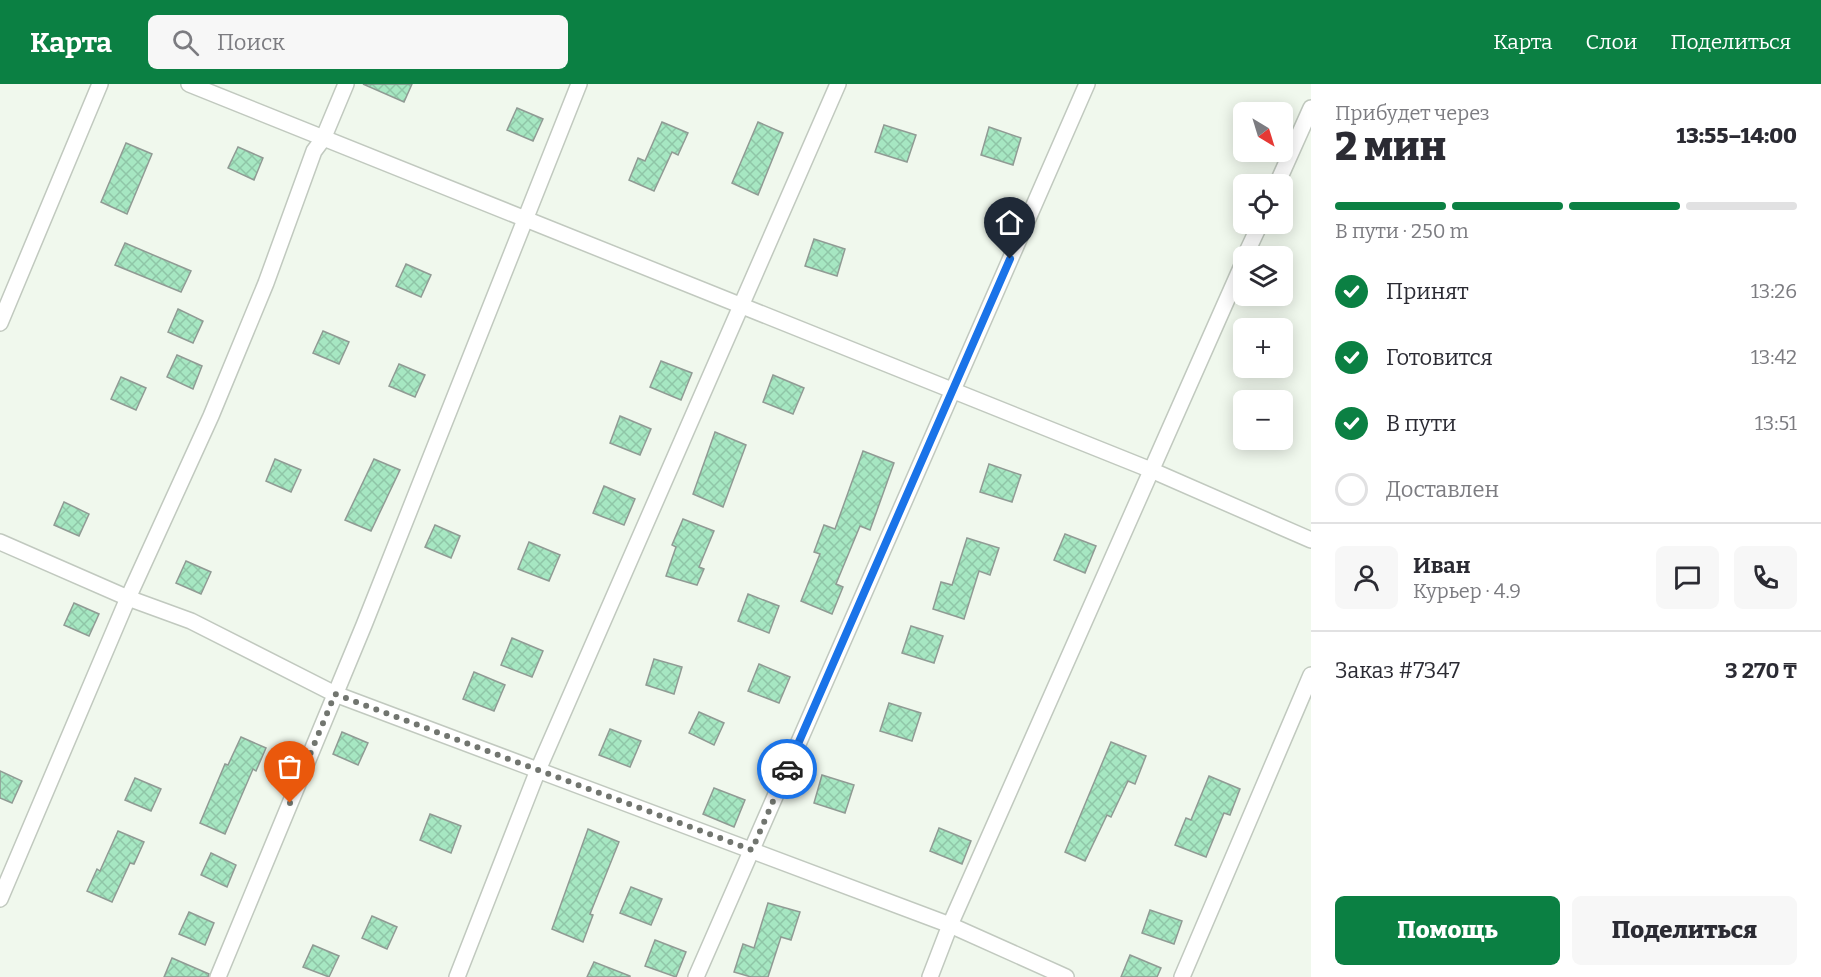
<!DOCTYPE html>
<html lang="ru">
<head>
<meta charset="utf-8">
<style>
	:root { --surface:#fff; --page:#f7f7f7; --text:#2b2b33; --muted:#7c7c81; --line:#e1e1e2; --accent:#0b8043 }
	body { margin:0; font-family:Bitter,serif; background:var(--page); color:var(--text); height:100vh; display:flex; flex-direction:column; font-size:22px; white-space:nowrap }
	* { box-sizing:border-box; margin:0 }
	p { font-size:20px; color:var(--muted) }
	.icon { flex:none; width:33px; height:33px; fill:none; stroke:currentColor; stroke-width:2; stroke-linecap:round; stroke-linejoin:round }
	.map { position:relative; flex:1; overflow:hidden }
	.panel { display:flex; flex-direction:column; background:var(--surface); width:510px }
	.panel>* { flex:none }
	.needle { width:39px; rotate:142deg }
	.buttons { position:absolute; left:1233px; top:18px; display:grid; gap:12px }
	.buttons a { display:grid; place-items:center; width:60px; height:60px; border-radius:9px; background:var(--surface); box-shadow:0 3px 15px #0003; font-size:30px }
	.pin { position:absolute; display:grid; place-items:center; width:51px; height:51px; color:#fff; margin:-62px -26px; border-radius:50% 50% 50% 0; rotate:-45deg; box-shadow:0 0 6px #0007 }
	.pin .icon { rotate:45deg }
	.courier { position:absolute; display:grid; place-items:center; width:60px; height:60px; margin:-30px; border:4px solid #1a73e8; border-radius:50%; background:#fff; color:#222; box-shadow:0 2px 8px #0007 }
	.overview em { font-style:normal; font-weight:800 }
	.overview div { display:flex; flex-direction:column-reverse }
	.overview { display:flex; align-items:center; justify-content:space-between; height:102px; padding:0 24px }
	h1 { font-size:39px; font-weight:800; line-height:45px }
	.bar { display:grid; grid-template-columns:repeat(4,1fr); gap:9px 6px; align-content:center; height:72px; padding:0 24px }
	.bar i { height:8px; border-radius:4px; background:var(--line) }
	.bar .on { background:var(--accent) }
	.bar p { grid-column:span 4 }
	.line { display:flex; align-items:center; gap:15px; padding:0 24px; border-top:2px solid var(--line) }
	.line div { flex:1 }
	.round { display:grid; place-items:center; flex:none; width:63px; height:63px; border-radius:9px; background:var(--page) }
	ol { padding:0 24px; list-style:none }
	li { display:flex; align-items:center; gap:18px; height:66px }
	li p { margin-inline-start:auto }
	li .icon { padding:6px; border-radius:50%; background:var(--accent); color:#fff; stroke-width:4 }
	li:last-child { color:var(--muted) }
	li i { width:33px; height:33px; border:3px solid var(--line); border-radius:50% }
	.button { display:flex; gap:12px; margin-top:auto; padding:12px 24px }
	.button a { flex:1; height:69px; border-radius:9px; background:var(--accent); color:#fff; font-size:24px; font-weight:800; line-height:69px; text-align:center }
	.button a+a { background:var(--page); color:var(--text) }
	header { display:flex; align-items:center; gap:36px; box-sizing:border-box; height:84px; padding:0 30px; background:var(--accent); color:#fff }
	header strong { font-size:28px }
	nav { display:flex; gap:33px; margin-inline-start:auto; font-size:21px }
	.search { width:420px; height:54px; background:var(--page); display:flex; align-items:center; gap:15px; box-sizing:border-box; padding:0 21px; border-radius:9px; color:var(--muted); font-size:22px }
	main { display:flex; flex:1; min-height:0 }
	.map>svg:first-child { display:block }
	.building { fill:url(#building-cross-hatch); stroke:#909b94; stroke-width:1.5 }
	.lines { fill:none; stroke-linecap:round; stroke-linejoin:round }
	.minor-casing { stroke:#c1c9bf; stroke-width:18 }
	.minor { stroke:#fff; stroke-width:15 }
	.done { stroke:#71756f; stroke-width:6; stroke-dasharray:0 10.8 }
	.route { stroke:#1a73e8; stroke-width:8 }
</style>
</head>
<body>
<header>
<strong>Карта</strong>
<div class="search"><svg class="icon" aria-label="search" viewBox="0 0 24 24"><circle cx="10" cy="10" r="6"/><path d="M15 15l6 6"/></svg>Поиск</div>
<nav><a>Карта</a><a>Слои</a><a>Поделиться</a></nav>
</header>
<main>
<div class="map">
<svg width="1311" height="893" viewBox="0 0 1311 893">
	<defs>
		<pattern id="building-cross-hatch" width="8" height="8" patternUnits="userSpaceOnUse" patternTransform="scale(1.5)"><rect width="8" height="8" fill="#a6e7c2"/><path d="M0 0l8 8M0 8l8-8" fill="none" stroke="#8fc6a7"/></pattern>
	</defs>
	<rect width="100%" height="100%" fill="#f0f8ed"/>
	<!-- building -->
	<g class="building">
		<polygon points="363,0 412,0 404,18"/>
		<polygon points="517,24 543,35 533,57 507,46"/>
		<polygon points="662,38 688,49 678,71 672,68 654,107 629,96 638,74 645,77"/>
		<polygon points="758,38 783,49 758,111 732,99"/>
		<polygon points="884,41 916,51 907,78 875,68"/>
		<polygon points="989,43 1021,54 1013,81 981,71"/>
		<polygon points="126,59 152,70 127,130 101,118"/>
		<polygon points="238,63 263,74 254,96 228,84"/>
		<polygon points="814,155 845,165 837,192 805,182"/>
		<polygon points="125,159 191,187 181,208 115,181"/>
		<polygon points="406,180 431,191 421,213 396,202"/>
		<polygon points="178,225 203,237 193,259 168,248"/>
		<polygon points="323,247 349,258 339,280 313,269"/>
		<polygon points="177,271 202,282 193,305 167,293"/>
		<polygon points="661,277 692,289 681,316 650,303"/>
		<polygon points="399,280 425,291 415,313 389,302"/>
		<polygon points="773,291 804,304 793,330 763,318"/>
		<polygon points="121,293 146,304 136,326 111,315"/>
		<polygon points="620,332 651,345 640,371 610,359"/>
		<polygon points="715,348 746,361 723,423 693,410"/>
		<polygon points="863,367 894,379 870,446 860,442 836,500 843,503 832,530 801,517 820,470 814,468 824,441 835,445"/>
		<polygon points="275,375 301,386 291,408 266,397"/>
		<polygon points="374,375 400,386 371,447 345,436"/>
		<polygon points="989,380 1021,391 1012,418 980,408"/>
		<polygon points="604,402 635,415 624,441 593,429"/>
		<polygon points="64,418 89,430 79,452 54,441"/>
		<polygon points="683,435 714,447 699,483 704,485 697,501 666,492 676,463 672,461"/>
		<polygon points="435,441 460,452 451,474 425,463"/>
		<polygon points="1065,450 1096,462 1085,489 1054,476"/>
		<polygon points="967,454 999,464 990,491 979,487 964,535 933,525 941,498 952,501"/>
		<polygon points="529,458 560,471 549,497 518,485"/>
		<polygon points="186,477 211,488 201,510 176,499"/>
		<polygon points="748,510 779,522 769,549 738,537"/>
		<polygon points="74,519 99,530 89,552 64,541"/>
		<polygon points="911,542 943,552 934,579 902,569"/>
		<polygon points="512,554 543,567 532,593 501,581"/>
		<polygon points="654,575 682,583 674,610 646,601"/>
		<polygon points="759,580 790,593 779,619 748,607"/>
		<polygon points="474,588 505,601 494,627 463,615"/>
		<polygon points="889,619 921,629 912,657 880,647"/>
		<polygon points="699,628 724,639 714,661 689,649"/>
		<polygon points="610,645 641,657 630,683 599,671"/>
		<polygon points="342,648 368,659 358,681 333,670"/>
		<polygon points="241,653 266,664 256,687 253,685 225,750 200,739 225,680 228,681"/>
		<polygon points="1111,658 1146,672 1135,700 1128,697 1111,733 1107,731 1085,777 1065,768"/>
		<polygon points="0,687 22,697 12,719 0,714"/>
		<polygon points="822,691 854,701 845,729 814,719"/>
		<polygon points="1209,692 1240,705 1230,731 1224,729 1206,773 1175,761 1186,734 1191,736"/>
		<polygon points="135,694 161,705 151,727 125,716"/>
		<polygon points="714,704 745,716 734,743 703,730"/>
		<polygon points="430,730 461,742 451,769 420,756"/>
		<polygon points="939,744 971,757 962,780 930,767"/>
		<polygon points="588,745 619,758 590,830 593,831 583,858 552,845"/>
		<polygon points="118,747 144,758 134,780 130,779 112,818 87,807 97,785 100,787"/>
		<polygon points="211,769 236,781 227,803 201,791"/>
		<polygon points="631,803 662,815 651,841 620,829"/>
		<polygon points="768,819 800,828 791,856 781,853 768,893 751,893 734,888 743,860 754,864"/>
		<polygon points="1150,826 1182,837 1174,860 1142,849"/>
		<polygon points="189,828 214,839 205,861 179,850"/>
		<polygon points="372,832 397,843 387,865 362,854"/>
		<polygon points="655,856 686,868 676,893 645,882"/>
		<polygon points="313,861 339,872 329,893 303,883"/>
		<polygon points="1130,871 1161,884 1157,893 1121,893"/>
		<polygon points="172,874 209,890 208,893 164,893"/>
		<polygon points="594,878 630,892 630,893 587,893"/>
	</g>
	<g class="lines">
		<!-- minor casing -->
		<g class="minor-casing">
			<g id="minor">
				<polyline points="189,0 1151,386 1311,456"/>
				<polyline points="1277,100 1311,24"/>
				<polyline points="1245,172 1260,140"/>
				<polyline points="0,239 100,0"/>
				<polyline points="0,458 128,514 191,537 335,610 950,841 1066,893"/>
				<polyline points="0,815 128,514 211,332 266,199 314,67 323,55 346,0"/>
				<polyline points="218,893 364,541 579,0"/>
				<polyline points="457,893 538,686 838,0"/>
				<polyline points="696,893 1087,0"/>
				<polyline points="930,893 950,841 1244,177"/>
				<polyline points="1182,893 1311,591"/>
			</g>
		</g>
		<!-- minor -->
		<use href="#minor" class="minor"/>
	</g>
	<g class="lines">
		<!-- done -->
		<polyline class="done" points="290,719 335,610 752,766 787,685"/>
		<!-- route -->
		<polyline class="route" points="787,685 1010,175"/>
	</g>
</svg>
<div class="buttons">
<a><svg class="needle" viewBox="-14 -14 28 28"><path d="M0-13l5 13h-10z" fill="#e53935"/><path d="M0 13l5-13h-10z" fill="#7c7c81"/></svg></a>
<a><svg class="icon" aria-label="locate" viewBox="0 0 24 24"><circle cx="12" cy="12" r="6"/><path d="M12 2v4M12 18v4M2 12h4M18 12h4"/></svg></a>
<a><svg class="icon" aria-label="layers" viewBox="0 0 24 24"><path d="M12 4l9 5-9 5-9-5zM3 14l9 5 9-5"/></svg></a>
<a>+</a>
<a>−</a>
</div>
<div class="pin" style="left:290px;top:719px;background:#ea580c"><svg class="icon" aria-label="bag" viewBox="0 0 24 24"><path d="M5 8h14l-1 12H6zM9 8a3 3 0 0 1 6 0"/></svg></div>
<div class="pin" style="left:1010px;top:175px;background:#1f2937"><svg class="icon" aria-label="home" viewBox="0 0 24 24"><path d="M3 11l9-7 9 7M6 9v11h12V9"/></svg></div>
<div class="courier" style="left:787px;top:685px"><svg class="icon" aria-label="car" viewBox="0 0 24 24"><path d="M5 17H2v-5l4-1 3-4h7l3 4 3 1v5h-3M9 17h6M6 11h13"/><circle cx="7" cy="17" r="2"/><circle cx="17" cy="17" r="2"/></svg></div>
</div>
<section class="panel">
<div class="overview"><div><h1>2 мин</h1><p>Прибудет через</p></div><em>13:55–14:00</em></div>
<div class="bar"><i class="on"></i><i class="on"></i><i class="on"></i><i></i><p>В пути · 250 m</p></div>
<ol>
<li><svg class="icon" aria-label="check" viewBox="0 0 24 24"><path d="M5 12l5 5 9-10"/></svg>Принят<p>13:26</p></li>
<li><svg class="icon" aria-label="check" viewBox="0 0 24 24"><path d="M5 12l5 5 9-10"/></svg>Готовится<p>13:42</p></li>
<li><svg class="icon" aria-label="check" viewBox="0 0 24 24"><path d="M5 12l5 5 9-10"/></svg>В пути<p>13:51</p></li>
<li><i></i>Доставлен</li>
</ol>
<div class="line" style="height:108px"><a class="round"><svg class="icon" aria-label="person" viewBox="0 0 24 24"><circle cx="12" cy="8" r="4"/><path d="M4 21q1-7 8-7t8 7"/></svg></a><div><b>Иван</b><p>Курьер · 4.9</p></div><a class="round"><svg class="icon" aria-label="chat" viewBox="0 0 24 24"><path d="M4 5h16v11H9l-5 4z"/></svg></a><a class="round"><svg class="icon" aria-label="phone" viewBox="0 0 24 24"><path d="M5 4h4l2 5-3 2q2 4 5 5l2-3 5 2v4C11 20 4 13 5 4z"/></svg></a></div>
<div class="line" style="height:78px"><div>Заказ #7347</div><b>3 270 ₸</b></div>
<div class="button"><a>Помощь</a><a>Поделиться</a></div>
</section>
</main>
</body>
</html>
